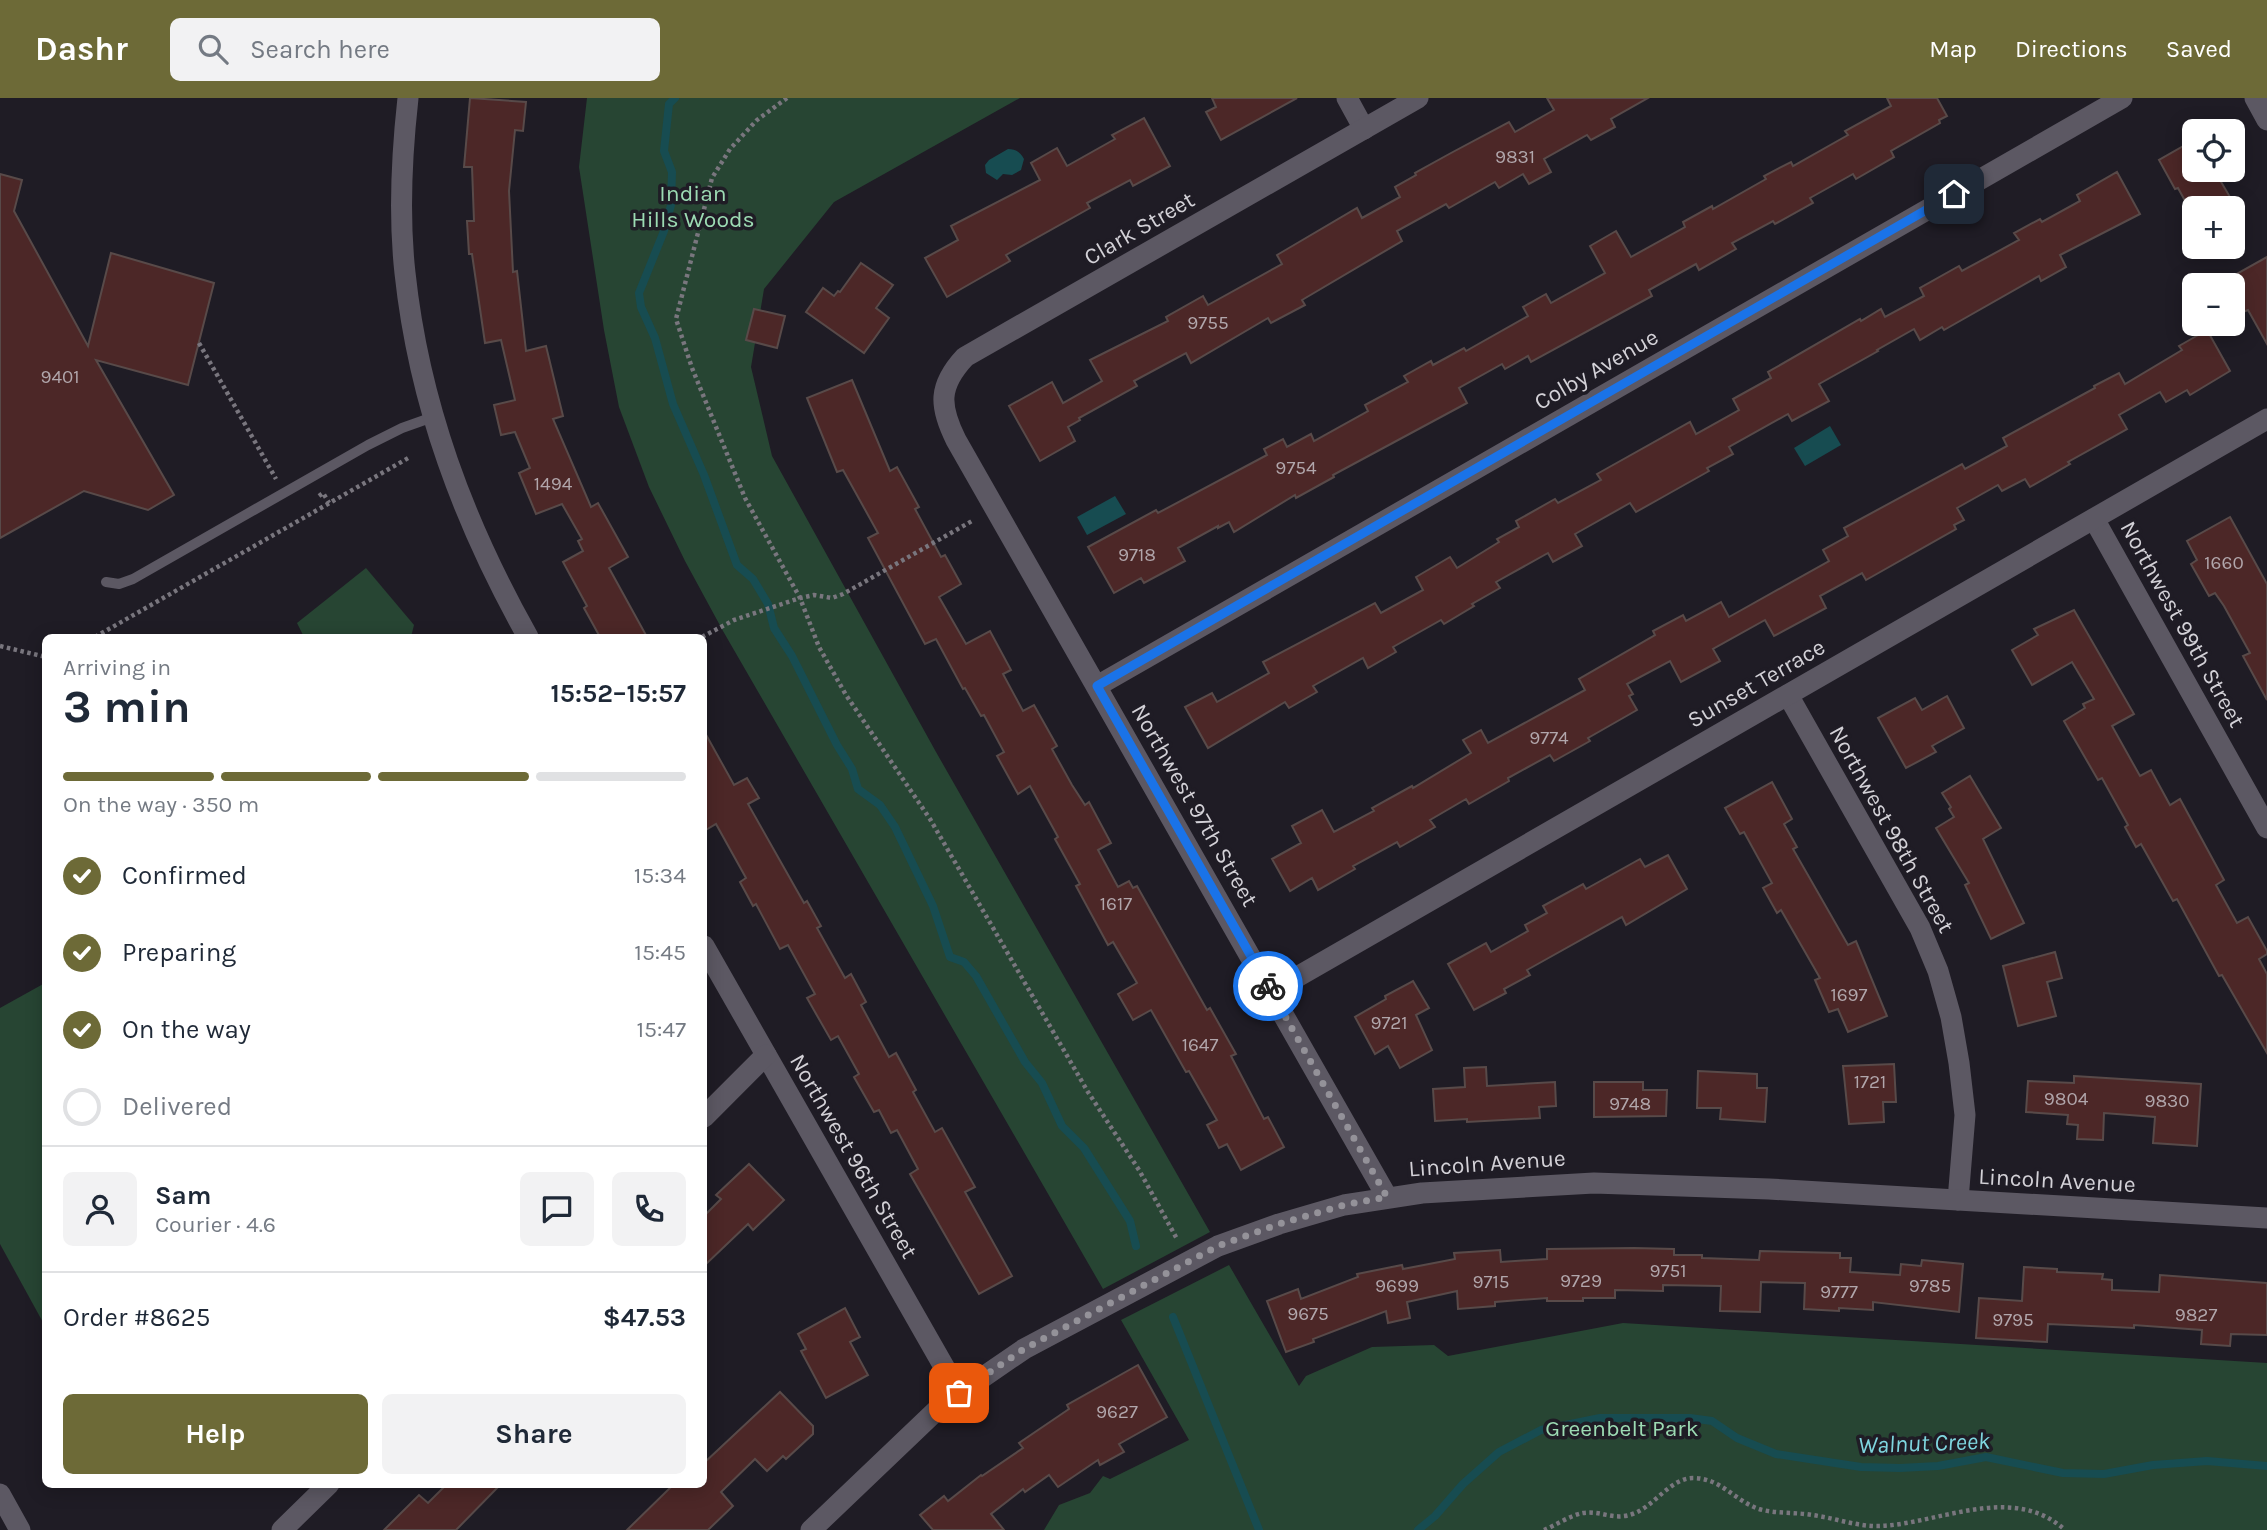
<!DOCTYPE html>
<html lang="en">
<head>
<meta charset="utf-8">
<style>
	:root { --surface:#fff; --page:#f2f2f3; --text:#1f2937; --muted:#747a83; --line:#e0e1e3; --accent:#6d6a37 }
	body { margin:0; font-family:Karla,sans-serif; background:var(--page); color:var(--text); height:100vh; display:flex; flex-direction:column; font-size:26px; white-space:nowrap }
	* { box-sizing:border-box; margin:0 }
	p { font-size:23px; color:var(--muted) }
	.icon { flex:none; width:38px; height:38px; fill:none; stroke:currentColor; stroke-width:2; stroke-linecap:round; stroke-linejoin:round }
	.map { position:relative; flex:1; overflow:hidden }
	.details { position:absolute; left:42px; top:536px; width:665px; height:854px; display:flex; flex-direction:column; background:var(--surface); border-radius:10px; box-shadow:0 4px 18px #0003 }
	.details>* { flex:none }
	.buttons { position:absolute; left:2182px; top:21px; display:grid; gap:14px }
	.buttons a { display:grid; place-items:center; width:63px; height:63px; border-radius:10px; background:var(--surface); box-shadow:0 4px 18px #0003; font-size:35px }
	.pin { position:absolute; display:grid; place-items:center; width:60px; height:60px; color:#fff; margin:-30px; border-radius:14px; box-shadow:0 4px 10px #0006 }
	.courier { position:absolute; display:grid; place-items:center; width:70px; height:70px; margin:-35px; border:5px solid #1a73e8; border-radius:50%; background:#fff; color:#222; box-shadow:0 2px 9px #0007 }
	.headline em { font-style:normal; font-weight:700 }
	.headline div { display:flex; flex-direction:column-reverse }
	.headline { display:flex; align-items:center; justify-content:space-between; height:119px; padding:0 21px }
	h1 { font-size:46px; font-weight:700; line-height:52px }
	.bar { display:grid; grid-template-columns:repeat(4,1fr); gap:10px 7px; align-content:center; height:84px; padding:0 21px }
	.bar i { height:9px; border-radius:5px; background:var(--line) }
	.bar .active { background:var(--accent) }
	.bar p { grid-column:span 4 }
	.line { display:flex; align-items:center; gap:18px; padding:0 21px; border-top:2px solid var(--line) }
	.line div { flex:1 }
	.round { display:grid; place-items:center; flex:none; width:74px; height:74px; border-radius:10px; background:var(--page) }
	ol { padding:0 21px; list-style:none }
	li { display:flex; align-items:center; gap:21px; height:77px }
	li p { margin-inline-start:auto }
	li .icon { padding:7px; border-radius:50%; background:var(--accent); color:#fff; stroke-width:4 }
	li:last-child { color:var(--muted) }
	li i { width:38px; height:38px; border:4px solid var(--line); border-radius:50% }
	.button { display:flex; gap:14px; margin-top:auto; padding:14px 21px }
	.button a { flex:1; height:80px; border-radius:10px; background:var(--accent); color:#fff; font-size:28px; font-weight:700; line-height:80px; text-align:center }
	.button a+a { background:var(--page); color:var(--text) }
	header { display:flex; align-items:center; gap:42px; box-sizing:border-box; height:98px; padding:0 35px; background:var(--accent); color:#fff }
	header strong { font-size:33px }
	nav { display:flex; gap:38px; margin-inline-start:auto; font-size:24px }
	.search { width:490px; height:63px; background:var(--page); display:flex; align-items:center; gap:18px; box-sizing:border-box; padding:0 24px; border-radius:10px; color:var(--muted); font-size:26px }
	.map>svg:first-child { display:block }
	.green { fill:#274533 }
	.water { fill:#174c51 }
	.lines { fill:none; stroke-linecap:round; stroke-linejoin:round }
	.stream { stroke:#174c51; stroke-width:8 }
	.building { fill:#4c2727; stroke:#584a49; stroke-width:2 }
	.path { stroke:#79767e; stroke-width:4.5; stroke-dasharray:3.5 3.5; stroke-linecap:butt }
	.lane { stroke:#5c5863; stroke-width:10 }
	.street { stroke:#5c5863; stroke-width:21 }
	.done { stroke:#949299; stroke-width:7; stroke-dasharray:0 12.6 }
	.route { stroke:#1a73e8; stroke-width:9 }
	.labels { text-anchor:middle; stroke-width:7; stroke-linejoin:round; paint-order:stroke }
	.number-label { font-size:19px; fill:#b1a6ab }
	.park-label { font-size:23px; fill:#9cdbb3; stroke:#1f1c25 }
	.street-label { font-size:23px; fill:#d3d1d7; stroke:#1f1c25 }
	.water-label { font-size:24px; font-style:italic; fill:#7fd6df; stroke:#1f1c25 }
</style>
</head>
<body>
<header>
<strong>Dashr</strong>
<div class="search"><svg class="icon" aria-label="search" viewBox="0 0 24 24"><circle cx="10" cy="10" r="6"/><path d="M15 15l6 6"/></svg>Search here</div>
<nav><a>Map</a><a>Directions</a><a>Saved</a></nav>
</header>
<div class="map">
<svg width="2267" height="1432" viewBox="0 0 2267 1432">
	<rect width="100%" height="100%" fill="#1f1c25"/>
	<!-- green -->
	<g class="green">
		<polygon points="587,0 1020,0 834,104 764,191 751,269 772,358 936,654 1210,1134 1103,1191 723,533 685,463 649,389 619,309 604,232 579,69"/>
		<polygon points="366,470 414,527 411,539 304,539 297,525"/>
		<polygon points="45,885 45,1228 0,1146 0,910"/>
		<polygon points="1229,1167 1299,1288 1306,1278 1372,1249 1434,1247 1448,1258 1623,1225 2267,1265 2267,1432 1044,1432 1059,1407 1090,1395 1103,1378 1110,1381 1189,1342 1121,1222"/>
	</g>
	<!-- water -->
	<g class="water">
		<path d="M1008,51C1016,51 1020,54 1024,61L1021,72L1012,77L1003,76L997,82L986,75L985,67L989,62Z"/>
		<polygon points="1830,328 1841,347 1805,368 1794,350"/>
		<polygon points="1115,398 1126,416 1087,437 1077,419"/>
	</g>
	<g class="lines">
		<!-- stream -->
		<g class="stream">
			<polyline points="675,0 669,6 664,53 672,74 671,107 664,133 639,195 641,209 655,240 673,306 704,377 737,467 753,481 768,506 774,530 792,558 837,647 852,671 858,691 880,707 895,729 933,808 950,859 964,864 976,878 1025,964 1042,985 1062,1028 1084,1050 1130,1123 1136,1148"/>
			<polyline points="1173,1219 1259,1432"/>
			<polyline points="1418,1432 1435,1418 1463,1386 1499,1354 1541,1332 1600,1320 1690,1320 1712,1323 1737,1340 1776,1356 1861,1369 1900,1370 1938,1368 1986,1359 2063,1375 2104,1376 2153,1367 2207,1363 2267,1368"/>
		</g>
	</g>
	<!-- building -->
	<g class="building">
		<polygon points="470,0 526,4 523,33 515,32 509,93 513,174 517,173 526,253 546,248 563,318 553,321 591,409 598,405 628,459 609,470 647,539 600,539 584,510 587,508 563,464 583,453 578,443 582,441 562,406 536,416 519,375 530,370 515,334 501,337 494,307 515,302 501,242 485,245 472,156 469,156 467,123 474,123 472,69 464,69"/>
		<polygon points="1212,0 1297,0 1221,42 1206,14 1216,9"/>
		<polygon points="1547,0 1648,0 1611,21 1615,29 1591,42 1587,37 1544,61 1551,74 1529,86 1523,76 1499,90 1495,84 1449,110 1446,106 1397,133 1402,143 1302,202 1305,207 1271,225 1268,220 1191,265 1186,255 1134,283 1137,288 1079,320 1080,322 1068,329 1075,343 1040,363 1009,308 1052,284 1063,305 1102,283 1090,262 1168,223 1166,219 1203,198 1208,207 1282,166 1277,157 1357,110 1362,120 1400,99 1395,89 1416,77 1415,75 1451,55 1509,24 1515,34 1554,12"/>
		<polygon points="1887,0 1937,0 1947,18 1939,22 1940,25 1891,53 1894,59 1856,81 1853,76 1810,100 1813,105 1775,126 1773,123 1732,145 1736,151 1699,172 1696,166 1649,192 1652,198 1531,264 1528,258 1505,271 1502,266 1459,290 1467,305 1333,377 1334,379 1296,400 1295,397 1234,434 1229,424 1218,430 1218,428 1178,450 1185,463 1144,485 1141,480 1114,495 1088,449 1156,412 1158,415 1267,357 1264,351 1283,341 1287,349 1311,336 1314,343 1368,313 1365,307 1408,284 1404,278 1431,263 1433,267 1464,250 1466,253 1528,218 1523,209 1546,196 1551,205 1605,175 1590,148 1616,133 1631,159 1685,129 1683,124 1712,108 1713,111 1766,81 1764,78 1791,64 1793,68 1848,37 1845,33 1891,8"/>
		<polygon points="1144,20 1170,68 1133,88 1130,82 1087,105 1090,110 1006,157 1010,163 947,199 925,160 958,142 951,128 1040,82 1031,65 1057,50 1067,68 1115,41 1112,37"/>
		<polygon points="2194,42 2194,72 2214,72 2230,99 2210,110 2189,110 2178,90 2175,91 2159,62"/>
		<polygon points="2117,74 2140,116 2060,157 2066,169 2041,183 2039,178 1944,232 1942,229 1920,242 1914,231 1877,252 1878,253 1819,286 1829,303 1792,323 1788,316 1729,349 1733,356 1707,370 1709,373 1661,400 1636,414 1630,405 1575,436 1582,448 1553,464 1548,455 1496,484 1500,490 1472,506 1474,508 1444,526 1441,522 1393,549 1396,554 1368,570 1363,560 1313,588 1317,594 1289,610 1285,604 1208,650 1185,609 1212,595 1217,604 1269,575 1263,564 1375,505 1381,515 1423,492 1416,479 1450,459 1457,470 1499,444 1497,441 1519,429 1516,423 1555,401 1558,405 1601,382 1597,376 1690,324 1696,336 1739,312 1733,301 1771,280 1768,274 1860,221 1861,223 1881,211 1885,219 1924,198 1920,190 1959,168 1962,173 2019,142 2014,135 2040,121 2042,124 2080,103 2077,97"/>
		<polygon points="0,76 22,82 14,113 88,248 111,155 214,185 188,287 96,262 174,397 148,412 84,393 0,440"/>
		<polygon points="2267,159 2267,246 2248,212 2243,214 2233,195 2233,187 2228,187 2226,182"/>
		<polygon points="861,165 893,187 876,210 889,220 864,255 806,214 823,190 834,198 838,193 840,194"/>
		<polygon points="754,211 785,218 777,250 746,242"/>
		<polygon points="2207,232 2230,273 2190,297 2187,292 2166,304 2160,294 2119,317 2127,331 2068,364 2070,366 2030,389 2025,381 2002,393 1998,387 1957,410 1964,422 1954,427 1956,431 1866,482 1862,475 1820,498 1826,510 1774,538 1765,522 1713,551 1720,563 1681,584 1670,563 1627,586 1633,596 1629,598 1637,612 1588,640 1590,643 1554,663 1550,657 1508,680 1509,683 1469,706 1466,701 1430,722 1435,729 1400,749 1397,744 1353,768 1355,771 1318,792 1312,780 1290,793 1272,761 1301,745 1292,728 1322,712 1334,734 1374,713 1372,710 1412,688 1413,690 1471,655 1463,642 1481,632 1488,645 1585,592 1579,581 1655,537 1653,533 1683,517 1686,523 1721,504 1729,519 1829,463 1823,452 1848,438 1844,430 1962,366 1965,371 2007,348 2003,340 2095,290 2094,288 2119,275 2125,286 2182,252 2179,248"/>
		<polygon points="852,282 890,373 897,369 919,409 915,411 941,459 945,457 961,486 939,499 966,546 990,533 1011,572 1003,576 1023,613 1034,607 1057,648 1052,651 1072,687 1085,707 1089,704 1111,745 1098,752 1118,789 1129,783 1133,790 1137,788 1207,912 1210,910 1236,956 1231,958 1264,1021 1268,1019 1284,1049 1241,1072 1227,1046 1219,1050 1207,1027 1217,1022 1189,973 1186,974 1151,912 1133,922 1118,896 1137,885 1113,844 1108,847 1076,788 1080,786 1055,741 1058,739 1030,688 1018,696 997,658 1004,654 984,617 981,618 965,590 963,591 936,541 925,546 868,440 878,435 843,372 837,374 807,300"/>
		<polygon points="2230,419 2267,486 2267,602 2243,558 2250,555 2224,508 2215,495 2209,498 2191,466 2197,462 2187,443"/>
		<polygon points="2074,512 2134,616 2112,628 2140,678 2151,672 2170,707 2180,701 2224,782 2216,787 2237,825 2248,819 2267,853 2267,856 2259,861 2267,876 2267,955 2222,877 2219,878 2177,801 2173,803 2141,746 2136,749 2125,729 2128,727 2102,680 2098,682 2064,623 2085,610 2083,606 2094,601 2072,564 2032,587 2012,552 2038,537 2034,531"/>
		<polygon points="1947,598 1964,630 1932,648 1936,654 1906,670 1878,620 1915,600 1922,612"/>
		<polygon points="704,633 734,687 747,680 759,700 748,706 804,805 807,803 821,828 817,830 845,880 851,876 866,904 861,907 889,959 896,955 916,992 913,994 935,1034 942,1030 975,1089 965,1094 1012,1178 979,1196 910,1076 918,1071 897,1032 891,1035 879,1012 874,1014 854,979 859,976 838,938 831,942 807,900 815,896 788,847 780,851 756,806 753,808 740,784 746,780 716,726 704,733"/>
		<polygon points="1970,678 2001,730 1983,741 2024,825 1991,841 1965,787 1969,785 1936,730 1954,719 1949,711 1951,709 1942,695"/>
		<polygon points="1772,684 1792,721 1784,726 1797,749 1793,751 1848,847 1856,843 1887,918 1848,934 1838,911 1829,914 1815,882 1820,880 1781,812 1777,815 1763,790 1772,785 1744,734 1740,736 1725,710"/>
		<polygon points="1668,757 1687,791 1626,827 1622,819 1527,872 1530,877 1504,891 1506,895 1474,912 1448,866 1486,845 1491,854 1528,833 1525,827 1547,815 1543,808 1583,786 1586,791 1640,761 1645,769"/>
		<polygon points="2055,854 2062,880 2047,884 2056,918 2018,928 2003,868"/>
		<polygon points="1413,883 1429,910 1416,917 1432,952 1400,970 1388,948 1375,956 1355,919 1386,901 1385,898"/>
		<polygon points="1894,966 1896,1004 1883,1004 1884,1024 1849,1026 1843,968"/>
		<polygon points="1486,969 1487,988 1555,984 1556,1008 1539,1009 1540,1020 1467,1024 1467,1021 1435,1023 1433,991 1465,989 1464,970"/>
		<polygon points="1698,973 1757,976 1757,990 1767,990 1765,1024 1720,1021 1721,1010 1697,1010"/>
		<polygon points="2074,978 2201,986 2197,1048 2153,1045 2155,1019 2104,1015 2103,1042 2077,1041 2078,1027 2067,1026 2068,1017 2026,1014 2028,983 2074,985"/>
		<polygon points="1594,984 1643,984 1643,992 1667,992 1666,1018 1594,1019"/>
		<polygon points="749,1066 784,1102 753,1132 748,1126 704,1168 704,1118 721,1101 716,1097"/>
		<polygon points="1634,1150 1674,1151 1674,1157 1702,1157 1702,1160 1759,1162 1760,1153 1840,1155 1840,1160 1851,1160 1850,1174 1900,1177 1901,1166 1921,1168 1922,1162 1963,1166 1959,1214 1873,1204 1873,1212 1839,1210 1839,1213 1804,1211 1805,1185 1761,1184 1760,1214 1720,1213 1721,1188 1663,1187 1663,1193 1615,1192 1615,1200 1583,1200 1583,1203 1547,1203 1547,1200 1495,1204 1495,1208 1458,1211 1457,1193 1407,1204 1410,1220 1388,1225 1386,1213 1313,1241 1314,1244 1286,1254 1267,1203 1298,1191 1301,1201 1358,1179 1357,1176 1402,1167 1403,1171 1455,1161 1454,1155 1500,1152 1501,1164 1547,1161 1547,1151"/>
		<polygon points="2024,1169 2057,1171 2057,1174 2103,1176 2102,1181 2112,1182 2112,1192 2159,1194 2160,1177 2267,1185 2267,1237 2231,1236 2230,1248 2201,1246 2202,1232 2134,1227 2134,1230 2048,1226 2047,1244 1976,1240 1979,1200 2022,1203"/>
		<polygon points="845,1210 860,1239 850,1244 868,1277 826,1300 801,1253 806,1251 798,1236"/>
		<polygon points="1138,1267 1167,1319 1119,1346 1124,1354 1100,1367 1098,1362 1058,1389 1049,1377 1025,1394 1023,1391 991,1416 1004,1432 933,1432 920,1417 944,1398 948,1403 981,1377 982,1378 1023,1350 1019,1345 1069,1311 1067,1307"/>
		<polygon points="780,1294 813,1328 813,1336 786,1361 783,1358 767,1373 755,1361 721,1394 733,1408 708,1432 627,1432 674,1386 704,1386 704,1365"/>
		<polygon points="447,1386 501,1386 456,1432 384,1432 419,1397 428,1405"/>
	</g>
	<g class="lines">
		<!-- path -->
		<g class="path">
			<polyline points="787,0 757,22 730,51 712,80 676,221 692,270 745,400 800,500 819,549 846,597 930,721 1088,994 1139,1072 1177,1141"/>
			<polyline points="199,245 276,381"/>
			<polyline points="319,398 323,395 329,405"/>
			<polyline points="95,539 410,359"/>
			<polyline points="702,539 734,522 800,500 814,497 832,500 843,496 972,423"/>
			<polyline points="0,548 46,559"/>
			<path d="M1544,1432C1556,1427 1571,1417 1583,1415C1602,1412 1614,1424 1635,1415C1655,1407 1671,1380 1693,1380C1721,1380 1735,1403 1759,1411C1776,1416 1795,1414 1812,1417C1835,1420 1858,1429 1881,1428C1941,1425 2013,1385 2065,1432"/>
		</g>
		<!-- lane -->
		<polyline class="lane" points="106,484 119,486 133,481 368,347 402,330 433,319"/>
		<!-- street -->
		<g class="street">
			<path d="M408,0C402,54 399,121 405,175C419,306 464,425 528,539"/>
			<polyline points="1347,0 1364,31"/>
			<polyline points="2255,0 2267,22"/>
			<polyline points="2094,421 2267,730"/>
			<polyline points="1097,588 2122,0"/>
			<polyline points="1788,597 1920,830 1938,873 1951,919 1959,965 1965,1017 1958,1102"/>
			<polyline points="704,848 959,1295"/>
			<polyline points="1271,894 2267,321"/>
			<polyline points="704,1019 766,957"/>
			<path d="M1387,1099L956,342C939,308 938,288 965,259L1418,0"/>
			<polyline points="0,1396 20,1432"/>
			<polyline points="282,1432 329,1386"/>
			<polyline points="811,1432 941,1308 1024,1251 1218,1148 1279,1126 1344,1107 1422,1095 1594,1085 1769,1091 2267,1120"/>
		</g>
	</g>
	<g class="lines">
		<!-- done -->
		<polyline class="done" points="959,1295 1024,1251 1218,1148 1279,1126 1344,1107 1387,1099 1268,888"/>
		<!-- route -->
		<polyline class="route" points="1268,888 1097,588 1954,96"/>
	</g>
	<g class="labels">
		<!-- number labels -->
		<g class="number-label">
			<text x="1515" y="65">9831</text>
			<text x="1208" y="231">9755</text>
			<text x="60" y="285">9401</text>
			<text x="1296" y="376">9754</text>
			<text x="553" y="392">1494</text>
			<text x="1137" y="463">9718</text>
			<text x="2224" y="471">1660</text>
			<text x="1549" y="646">9774</text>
			<text x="1116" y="812">1617</text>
			<text x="1849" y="903">1697</text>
			<text x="1389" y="931">9721</text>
			<text x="1200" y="953">1647</text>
			<text x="1870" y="990">1721</text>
			<text x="2066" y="1007">9804</text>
			<text x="2167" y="1009">9830</text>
			<text x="1630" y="1012">9748</text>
			<text x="1668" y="1179">9751</text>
			<text x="1581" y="1189">9729</text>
			<text x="1491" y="1190">9715</text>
			<text x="1397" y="1194">9699</text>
			<text x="1930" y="1194">9785</text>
			<text x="1839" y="1200">9777</text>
			<text x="1308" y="1222">9675</text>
			<text x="2196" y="1223">9827</text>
			<text x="2013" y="1228">9795</text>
			<text x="1117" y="1320">9627</text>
		</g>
		<!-- park labels -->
		<g class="park-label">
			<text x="693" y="103">Indian<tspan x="693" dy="26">Hills Woods</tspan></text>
			<text x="1622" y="1338">Greenbelt Park</text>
		</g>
		<!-- street labels -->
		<g class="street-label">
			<text transform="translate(1139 130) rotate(-30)" y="8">Clark Street</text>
			<text transform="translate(1596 271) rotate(-30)" y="8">Colby Avenue</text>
			<text transform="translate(2183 526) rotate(61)" y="8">Northwest 99th Street</text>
			<text transform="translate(1756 585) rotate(-30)" y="8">Sunset Terrace</text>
			<text transform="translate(1195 707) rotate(60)" y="8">Northwest 97th Street</text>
			<text transform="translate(1892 731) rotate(61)" y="8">Northwest 98th Street</text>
			<text transform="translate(854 1058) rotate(60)" y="8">Northwest 96th Street</text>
			<text transform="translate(1487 1065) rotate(-4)" y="8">Lincoln Avenue</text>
			<text transform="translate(2057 1082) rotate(3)" y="8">Lincoln Avenue</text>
		</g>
		<!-- water labels -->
		<g class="water-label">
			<text transform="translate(1924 1345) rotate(-2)" y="8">Walnut Creek</text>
		</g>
	</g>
</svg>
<div class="buttons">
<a><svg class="icon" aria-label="locate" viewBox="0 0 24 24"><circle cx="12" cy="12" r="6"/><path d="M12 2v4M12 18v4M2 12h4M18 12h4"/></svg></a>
<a>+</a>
<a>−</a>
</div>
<div class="pin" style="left:959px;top:1295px;background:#ea580c"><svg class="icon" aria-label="bag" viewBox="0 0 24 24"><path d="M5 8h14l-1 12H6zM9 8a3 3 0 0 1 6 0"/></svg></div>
<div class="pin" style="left:1954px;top:96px;background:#1f2937"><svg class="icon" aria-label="home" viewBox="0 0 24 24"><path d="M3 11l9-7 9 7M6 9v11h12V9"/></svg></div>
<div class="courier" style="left:1268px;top:888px"><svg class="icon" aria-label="bike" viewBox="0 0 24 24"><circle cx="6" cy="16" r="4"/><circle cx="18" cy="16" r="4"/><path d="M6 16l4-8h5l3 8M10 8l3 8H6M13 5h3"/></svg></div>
<section class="details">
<div class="headline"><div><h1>3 min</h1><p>Arriving in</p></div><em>15:52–15:57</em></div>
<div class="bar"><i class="active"></i><i class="active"></i><i class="active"></i><i></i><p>On the way · 350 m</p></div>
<ol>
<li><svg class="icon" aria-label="check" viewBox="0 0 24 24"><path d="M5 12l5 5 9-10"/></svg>Confirmed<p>15:34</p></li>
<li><svg class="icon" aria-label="check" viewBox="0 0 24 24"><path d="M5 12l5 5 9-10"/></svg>Preparing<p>15:45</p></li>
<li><svg class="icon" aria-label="check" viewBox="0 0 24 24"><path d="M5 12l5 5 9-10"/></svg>On the way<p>15:47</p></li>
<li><i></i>Delivered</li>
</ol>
<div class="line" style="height:126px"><a class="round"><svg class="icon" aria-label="person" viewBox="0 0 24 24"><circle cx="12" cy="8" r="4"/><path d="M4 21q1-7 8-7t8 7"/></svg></a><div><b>Sam</b><p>Courier · 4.6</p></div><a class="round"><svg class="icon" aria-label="chat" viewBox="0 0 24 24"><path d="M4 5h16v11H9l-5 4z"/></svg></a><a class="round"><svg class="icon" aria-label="phone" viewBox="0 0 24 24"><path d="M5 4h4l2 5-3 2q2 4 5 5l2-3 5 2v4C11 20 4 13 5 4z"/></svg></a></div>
<div class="line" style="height:91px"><div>Order #8625</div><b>$47.53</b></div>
<div class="button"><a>Help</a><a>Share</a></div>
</section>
</div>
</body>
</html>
